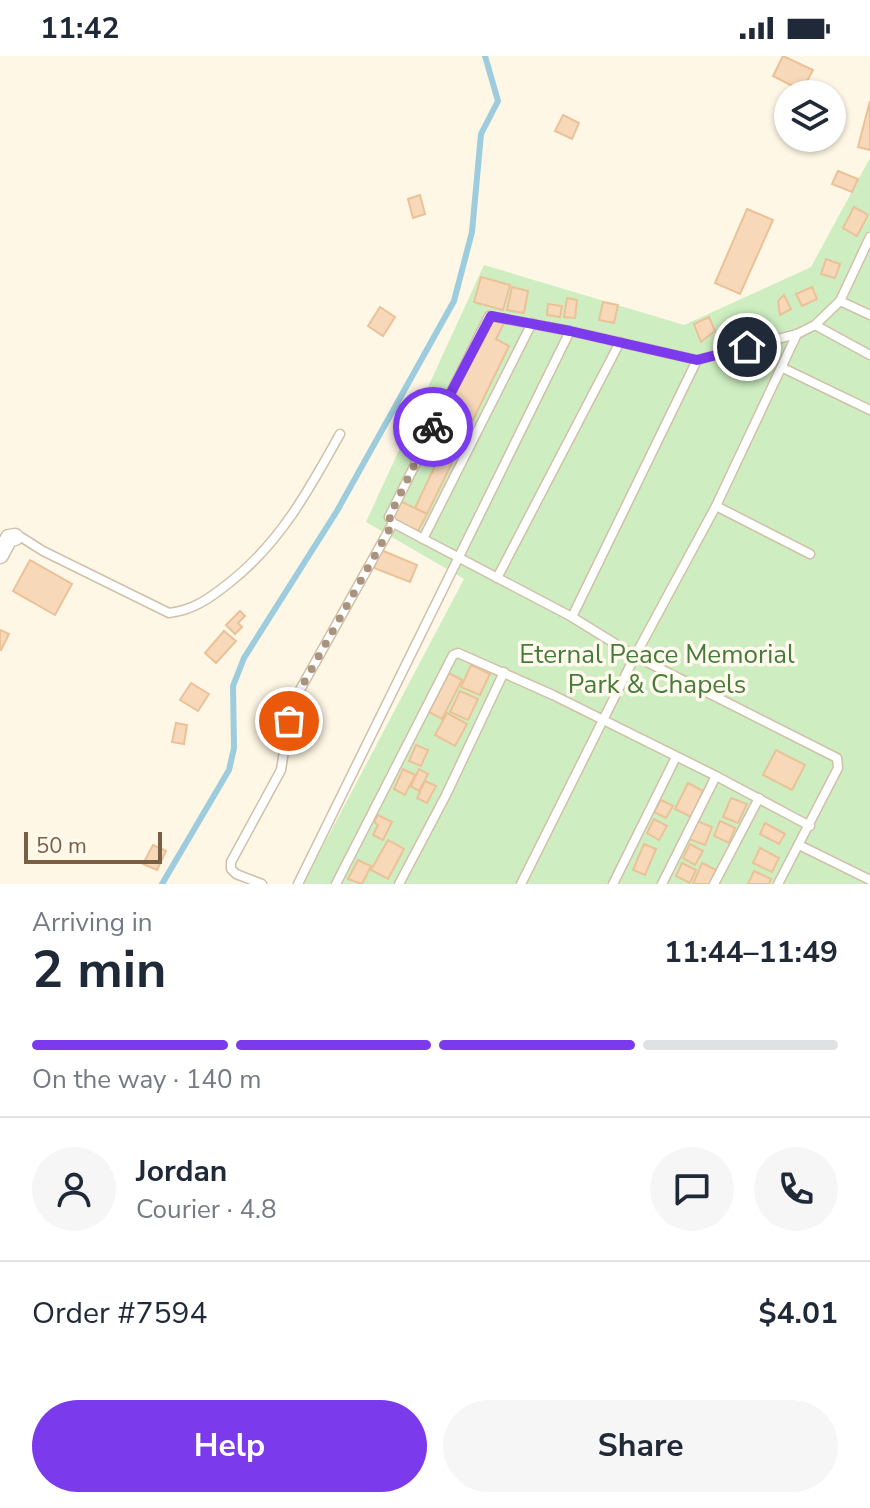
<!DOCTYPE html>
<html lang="en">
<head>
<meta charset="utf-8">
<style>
	:root { --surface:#fff; --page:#f6f6f7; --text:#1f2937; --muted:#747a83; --line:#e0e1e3; --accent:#7c3aed }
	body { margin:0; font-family:"Nunito Sans",sans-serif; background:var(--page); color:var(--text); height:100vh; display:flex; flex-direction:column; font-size:30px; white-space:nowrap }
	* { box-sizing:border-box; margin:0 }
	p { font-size:26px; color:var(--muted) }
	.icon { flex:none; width:44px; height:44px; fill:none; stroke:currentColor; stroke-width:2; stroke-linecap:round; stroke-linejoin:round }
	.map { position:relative; height:828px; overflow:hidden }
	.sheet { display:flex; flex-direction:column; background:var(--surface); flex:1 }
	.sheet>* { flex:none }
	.buttons { position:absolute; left:774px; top:24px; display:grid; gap:16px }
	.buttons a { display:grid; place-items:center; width:72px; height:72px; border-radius:50%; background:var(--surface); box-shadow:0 2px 6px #0004; font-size:40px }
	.scale { position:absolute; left:24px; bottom:20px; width:138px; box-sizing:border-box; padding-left:8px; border:4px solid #7a5f47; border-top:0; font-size:22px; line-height:28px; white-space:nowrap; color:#7a5f47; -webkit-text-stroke:6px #fffaed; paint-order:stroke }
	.pin { position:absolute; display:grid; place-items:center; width:68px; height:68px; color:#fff; margin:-34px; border:4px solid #fff; border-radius:50%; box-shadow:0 2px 8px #0007 }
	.courier { position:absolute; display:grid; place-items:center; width:80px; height:80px; margin:-40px; border:6px solid #7c3aed; border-radius:50%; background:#fff; color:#222; box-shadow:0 2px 10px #0007 }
	.overview em { font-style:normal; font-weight:700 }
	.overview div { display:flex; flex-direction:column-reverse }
	.overview { display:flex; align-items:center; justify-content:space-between; height:136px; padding:0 32px }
	h1 { font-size:52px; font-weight:700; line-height:60px }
	.bar { display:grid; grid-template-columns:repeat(4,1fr); gap:12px 8px; align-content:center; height:96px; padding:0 32px }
	.bar i { height:10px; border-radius:6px; background:var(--line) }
	.bar .active { background:var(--accent) }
	.bar p { grid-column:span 4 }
	.line { display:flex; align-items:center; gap:20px; padding:0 32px; border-top:2px solid var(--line) }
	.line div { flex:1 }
	.round { display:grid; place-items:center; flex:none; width:84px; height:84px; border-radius:42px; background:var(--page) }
	.cta { display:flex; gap:16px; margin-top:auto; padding:16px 32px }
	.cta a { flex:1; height:92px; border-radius:48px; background:var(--accent); color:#fff; font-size:32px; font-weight:700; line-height:92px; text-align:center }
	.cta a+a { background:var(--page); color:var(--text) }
	.status { display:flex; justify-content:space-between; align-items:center; height:56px; padding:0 40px; background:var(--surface); direction:ltr }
	.status svg { height:22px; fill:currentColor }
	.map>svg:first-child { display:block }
	.green { fill:#ceeec1 }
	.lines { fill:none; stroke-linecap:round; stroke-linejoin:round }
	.stream { stroke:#9cccdd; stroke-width:6 }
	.building { fill:#f7d9ba; stroke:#ebc198; stroke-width:2 }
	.service-casing { stroke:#d1c0a9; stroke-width:11 }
	.minor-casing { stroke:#d1c0a9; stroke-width:19 }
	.service { stroke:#fff; stroke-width:8 }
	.minor { stroke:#fff; stroke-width:16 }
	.done { stroke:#a8947e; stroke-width:8; stroke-dasharray:0 14.4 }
	.route { stroke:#7c3aed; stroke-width:10 }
	.labels { text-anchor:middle; stroke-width:7; stroke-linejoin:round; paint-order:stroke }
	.park-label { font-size:26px; fill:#477b3b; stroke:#fffaed }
</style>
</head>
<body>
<div class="status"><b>11:42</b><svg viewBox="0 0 49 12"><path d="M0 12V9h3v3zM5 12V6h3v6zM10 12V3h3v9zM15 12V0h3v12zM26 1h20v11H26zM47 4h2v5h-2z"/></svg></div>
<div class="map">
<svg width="870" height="828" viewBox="0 0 870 828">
	<rect width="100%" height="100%" fill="#fef7e5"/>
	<!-- green -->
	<polygon class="green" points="870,102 870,828 303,828 464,523 366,466 484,209 684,269 811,211"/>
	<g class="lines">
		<!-- stream -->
		<polyline class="stream" points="162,828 229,714 234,692 233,630 244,602 337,455 454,245 472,176 481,78 498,45 485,0"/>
	</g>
	<!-- building -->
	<g class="building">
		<polygon points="783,0 813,14 802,35 773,20"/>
		<polygon points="870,45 870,94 858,91"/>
		<polygon points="563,59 579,67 572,83 555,75"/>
		<polygon points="838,115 858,123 852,136 832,128"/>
		<polygon points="420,139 425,158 413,162 408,143"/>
		<polygon points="854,151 868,159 857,180 843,172"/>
		<polygon points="747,153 773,164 740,238 715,227"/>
		<polygon points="826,203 840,208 835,222 821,218"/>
		<polygon points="481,221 510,229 503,254 474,246"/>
		<polygon points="512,231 528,235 524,257 507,254"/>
		<polygon points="812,231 817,243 802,250 796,238"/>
		<polygon points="784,239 791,253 780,259 778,245"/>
		<polygon points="567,242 577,244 575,262 564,261"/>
		<polygon points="603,246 618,249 614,267 599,264"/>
		<polygon points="548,248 562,250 560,261 547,259"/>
		<polygon points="380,251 395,261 383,280 368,270"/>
		<polygon points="491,261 504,267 496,283 509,290 427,458 415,452 464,349 451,343"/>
		<polygon points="709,261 715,275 701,286 694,268"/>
		<polygon points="400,445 427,458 418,475 392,463"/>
		<polygon points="381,494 417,509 410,526 374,512"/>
		<polygon points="30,504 72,528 55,559 13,535"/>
		<polygon points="240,555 245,560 238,567 242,571 235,578 226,569"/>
		<polygon points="0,574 9,578 1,594 0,593"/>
		<polygon points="224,575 236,585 216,607 205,597"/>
		<polygon points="471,609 490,618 480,639 461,631"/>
		<polygon points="449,617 462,624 442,663 429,656"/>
		<polygon points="191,627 209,638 198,655 180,644"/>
		<polygon points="460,635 478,643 468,664 450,656"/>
		<polygon points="447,657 467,668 455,690 435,679"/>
		<polygon points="176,667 187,669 184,688 172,686"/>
		<polygon points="416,689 428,694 421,710 409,705"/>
		<polygon points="776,694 805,709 792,734 763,719"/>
		<polygon points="403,713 415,719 405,739 394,733"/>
		<polygon points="419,713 428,718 419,735 411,730"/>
		<polygon points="425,725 436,730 427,747 417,742"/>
		<polygon points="688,727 703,735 691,761 675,753"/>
		<polygon points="731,742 747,748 738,767 723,761"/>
		<polygon points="661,744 673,750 666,762 654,756"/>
		<polygon points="378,759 392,766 383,784 373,779 378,769 374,766"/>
		<polygon points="654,763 667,770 659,784 647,777"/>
		<polygon points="697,765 712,771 705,789 689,783"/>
		<polygon points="720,765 735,772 729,787 714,780"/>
		<polygon points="765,767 785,778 779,788 760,778"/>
		<polygon points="388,784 404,793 388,823 371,814"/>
		<polygon points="644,788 656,793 645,819 633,814"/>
		<polygon points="690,788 703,795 695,809 683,802"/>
		<polygon points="153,789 166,795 157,814 143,808"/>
		<polygon points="760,792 779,802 772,816 753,807"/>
		<polygon points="358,804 371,810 362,828 348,823"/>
		<polygon points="682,807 696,814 690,827 676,820"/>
		<polygon points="702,807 716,814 710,828 693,828"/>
		<polygon points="754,815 771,823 769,828 748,828"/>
	</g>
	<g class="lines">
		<!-- service casing -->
		<g class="service-casing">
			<g id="service">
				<polyline points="840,245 870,259"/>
				<polyline points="815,269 870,299"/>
				<polyline points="783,312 870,354"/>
				<polyline points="716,450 810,498"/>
				<path d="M15,481H21L43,495L169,557C194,554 210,542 229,527C280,487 309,434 340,378"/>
				<polyline points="423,483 532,267"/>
				<polyline points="497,522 620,286"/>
				<polyline points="572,561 697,304"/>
				<polyline points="799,789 870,824"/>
				<polyline points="262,828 236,818 231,813 231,806 281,714 291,650 393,467"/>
				<polyline points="298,828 570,275"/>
				<polyline points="336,828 453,599 458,597 553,639 716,720 810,770"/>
				<polyline points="399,828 446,739 504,616"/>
				<polyline points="521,828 635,600 716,450 797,278"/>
				<polyline points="613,828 676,701"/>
				<polyline points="662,828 716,720"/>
				<polyline points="714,828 759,742"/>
				<polyline points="778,828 838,712 837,702 635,600 572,561 393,467 389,461 489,260 570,275 697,304 797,278 815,269 840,245 870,181"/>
			</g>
		</g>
		<!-- minor casing -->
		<g class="minor-casing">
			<polyline id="minor" points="0,499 9,482 15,481"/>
		</g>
		<!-- service -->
		<use href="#service" class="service"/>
		<!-- minor -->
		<use href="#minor" class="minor"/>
	</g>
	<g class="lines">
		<!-- done -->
		<polyline class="done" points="289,665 291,650 393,467 389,461 393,453 433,371"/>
		<!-- route -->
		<polyline class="route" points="433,371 491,260 570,275 697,304 747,291"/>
	</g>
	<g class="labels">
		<!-- park labels -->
		<g class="park-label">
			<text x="657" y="607">Eternal Peace Memorial<tspan x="657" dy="30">Park &amp; Chapels</tspan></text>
		</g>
	</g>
</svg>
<div class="buttons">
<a><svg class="icon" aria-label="layers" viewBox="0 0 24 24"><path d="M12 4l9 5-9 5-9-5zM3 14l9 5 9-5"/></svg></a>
</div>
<div class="scale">50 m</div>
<div class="pin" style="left:289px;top:665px;background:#ea580c"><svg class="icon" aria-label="bag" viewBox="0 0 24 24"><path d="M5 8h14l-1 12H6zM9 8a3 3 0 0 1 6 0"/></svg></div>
<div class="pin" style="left:747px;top:291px;background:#1f2937"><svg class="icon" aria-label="home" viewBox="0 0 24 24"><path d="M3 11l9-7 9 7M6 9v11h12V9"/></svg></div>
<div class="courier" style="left:433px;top:371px"><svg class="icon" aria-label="bike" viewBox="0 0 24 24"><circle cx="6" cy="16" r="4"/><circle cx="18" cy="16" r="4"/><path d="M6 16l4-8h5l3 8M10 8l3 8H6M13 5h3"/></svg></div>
</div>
<section class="sheet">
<div class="overview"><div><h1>2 min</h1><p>Arriving in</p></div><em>11:44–11:49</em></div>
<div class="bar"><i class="active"></i><i class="active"></i><i class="active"></i><i></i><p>On the way · 140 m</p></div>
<div class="line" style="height:144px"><a class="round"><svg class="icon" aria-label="person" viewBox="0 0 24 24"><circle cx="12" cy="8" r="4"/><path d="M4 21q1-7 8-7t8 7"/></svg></a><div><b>Jordan</b><p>Courier · 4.8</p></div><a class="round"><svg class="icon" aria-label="chat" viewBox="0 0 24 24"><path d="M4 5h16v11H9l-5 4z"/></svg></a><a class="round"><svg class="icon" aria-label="phone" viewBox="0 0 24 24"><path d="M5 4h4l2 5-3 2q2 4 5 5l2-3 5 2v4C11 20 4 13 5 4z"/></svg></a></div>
<div class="line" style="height:104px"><div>Order #7594</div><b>$4.01</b></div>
<div class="cta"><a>Help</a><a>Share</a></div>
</section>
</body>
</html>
